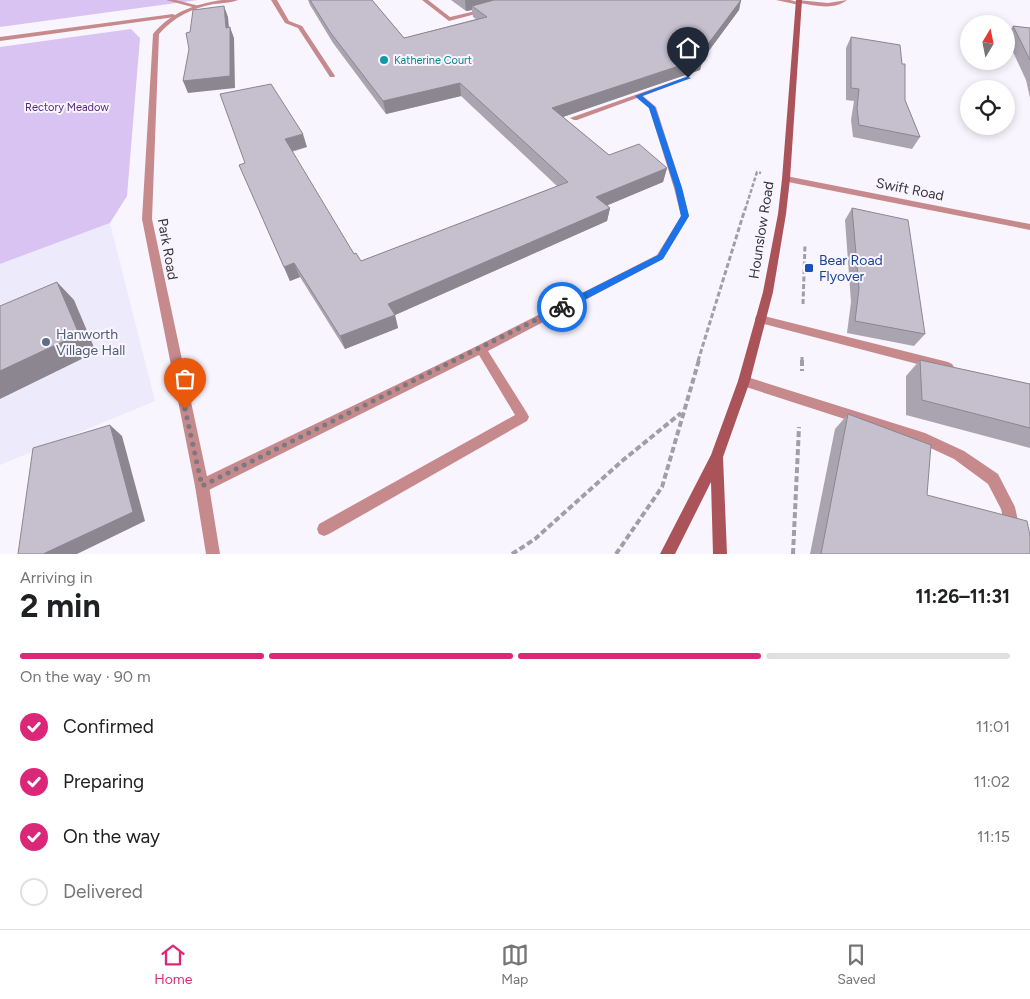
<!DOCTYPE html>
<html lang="en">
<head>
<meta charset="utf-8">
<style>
	:root { --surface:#fff; --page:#f2f2f2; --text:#202124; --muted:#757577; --line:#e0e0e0; --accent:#db2777 }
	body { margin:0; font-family:Figtree,sans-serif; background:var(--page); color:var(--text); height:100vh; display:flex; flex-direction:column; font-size:19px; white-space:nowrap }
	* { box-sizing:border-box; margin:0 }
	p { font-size:16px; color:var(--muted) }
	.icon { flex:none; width:28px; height:28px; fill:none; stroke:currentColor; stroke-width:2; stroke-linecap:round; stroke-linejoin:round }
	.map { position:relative; height:554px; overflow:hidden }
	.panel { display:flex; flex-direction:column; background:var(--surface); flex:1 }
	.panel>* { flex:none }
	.needle { width:32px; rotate:10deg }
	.buttons { position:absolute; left:960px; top:15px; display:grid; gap:10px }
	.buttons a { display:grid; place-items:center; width:55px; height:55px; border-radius:50%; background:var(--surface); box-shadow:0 2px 8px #0003; font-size:25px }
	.pin { position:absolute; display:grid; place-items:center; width:42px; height:42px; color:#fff; margin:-51px -21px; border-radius:50% 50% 50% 0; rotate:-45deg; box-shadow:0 0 5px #0007 }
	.pin .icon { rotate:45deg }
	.courier { position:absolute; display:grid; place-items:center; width:50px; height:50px; margin:-25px; border:4px solid #1a73e8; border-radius:50%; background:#fff; color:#222; box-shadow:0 1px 6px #0007 }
	.summary em { font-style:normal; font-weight:700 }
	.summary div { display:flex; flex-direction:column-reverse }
	.summary { display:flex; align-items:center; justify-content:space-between; height:85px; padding:0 20px }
	h1 { font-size:32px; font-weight:700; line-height:38px }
	.bar { display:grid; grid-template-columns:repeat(4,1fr); gap:8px 5px; align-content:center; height:60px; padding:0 20px }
	.bar i { height:6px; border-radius:4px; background:var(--line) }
	.bar .on { background:var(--accent) }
	.bar p { grid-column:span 4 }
	ol { padding:0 20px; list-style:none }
	li { display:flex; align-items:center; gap:15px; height:55px }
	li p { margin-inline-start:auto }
	li .icon { padding:5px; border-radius:50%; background:var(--accent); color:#fff; stroke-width:4 }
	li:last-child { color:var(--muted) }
	li i { width:28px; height:28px; border:2px solid var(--line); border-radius:50% }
	.menu { display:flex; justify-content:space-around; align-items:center; height:70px; border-top:1px solid var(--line); background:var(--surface); font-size:14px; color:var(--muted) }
	.menu a { display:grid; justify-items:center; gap:2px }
	.menu .on { color:var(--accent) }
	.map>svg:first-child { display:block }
	.commercial { fill:#edeafc }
	.green { fill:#d9c3f2 }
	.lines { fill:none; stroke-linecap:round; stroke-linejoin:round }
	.path-far2 { stroke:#a29ea6; stroke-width:2.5; stroke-dasharray:4 2; stroke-linecap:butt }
	.path-far1 { stroke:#a29ea6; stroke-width:3; stroke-dasharray:5 2.5; stroke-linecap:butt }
	.path { stroke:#a29ea6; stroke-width:4; stroke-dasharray:6 3; stroke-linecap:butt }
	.lane { fill:#c78a8c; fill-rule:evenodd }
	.street { fill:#c78a8c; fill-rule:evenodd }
	.secondary { fill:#aa5359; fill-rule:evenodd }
	.wall { fill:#aaa4b1 }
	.shaded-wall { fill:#8b8690 }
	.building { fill:#c6bfce; stroke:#8b8690 }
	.route { fill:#1a73e8 }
	.done { stroke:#7b787f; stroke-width:5; stroke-dasharray:0 9 }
	.culture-dot { fill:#0f9aa8; stroke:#f9f5fe; stroke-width:2 }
	.transit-dot { fill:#1a4fb4; stroke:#f9f5fe; stroke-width:2 }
	.service-dot { fill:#5c6f8a; stroke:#f9f5fe; stroke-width:2 }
	.labels { text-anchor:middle; stroke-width:4; stroke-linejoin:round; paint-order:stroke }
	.far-culture-label { font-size:11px; fill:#0d838f; stroke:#f9f5fe; text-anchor:start }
	.far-park-label { font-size:11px; fill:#57297c; stroke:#f9f5fe }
	.street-label { font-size:14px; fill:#37343a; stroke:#f9f5fe }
	.transit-label { font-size:14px; fill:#164399; stroke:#f9f5fe; text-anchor:start }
	.service-label { font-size:14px; fill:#4e5e75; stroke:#f9f5fe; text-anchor:start }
</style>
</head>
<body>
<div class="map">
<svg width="1030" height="554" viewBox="0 0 1030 554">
	<rect width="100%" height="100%" fill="#f9f5fe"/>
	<!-- commercial -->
	<polygon class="commercial" points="110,223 155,401 0,465 0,264"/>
	<!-- green -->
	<g class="green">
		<polygon points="0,0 198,0 0,27"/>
		<polygon points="131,29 140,38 127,196 110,223 0,264 0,47"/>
	</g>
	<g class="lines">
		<!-- path-far2 -->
		<polyline class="path-far2" points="745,210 757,172 761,173"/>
		<!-- path-far1 -->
		<g class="path-far1">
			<polyline points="803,304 805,245"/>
			<polyline points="802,357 802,361"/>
			<polyline points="698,361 745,209"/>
		</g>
		<!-- path -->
		<g class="path">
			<polyline points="802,360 802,371"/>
			<polyline points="512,554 535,539 622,461 681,413"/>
			<polyline points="616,554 662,487 699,360"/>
			<polyline points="793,554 799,427"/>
		</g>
		<!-- lane -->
		<g class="lane">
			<polygon points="166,0 176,0 199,6 196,8"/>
			<polygon points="776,0 790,0 802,3 799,5"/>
			<polygon points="173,14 176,16 175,17 0,41 0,37"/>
			<polygon points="686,77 691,78 643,96 656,107 682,188 689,216 663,259 488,351 527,413 529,417 527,421 329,534 324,536 319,534 317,529 319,524 515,415 479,355 207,491 202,493 197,491 195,486 197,481 477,346 657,255 681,216 674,188 649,108 637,98 577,120 574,120 570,118"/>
			<polygon points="760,315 948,362 952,364 954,367 952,370 948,372 756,322 755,319 756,316"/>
			<polygon points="744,376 925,433 964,451 998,474 1015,507 1025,554 1011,554 1001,509 988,484 954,459 922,444 740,385 738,381 740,377"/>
		</g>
		<!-- street -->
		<g class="street">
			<path d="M222,0H238C231,3 222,3 214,4C192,8 174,17 159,34L152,219L209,486L220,554H206L195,486L142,219L153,34C171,12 195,4 222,0Z"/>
			<polygon points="271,0 277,0 289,21 302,26 335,76 334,77 330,77 298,28 285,23"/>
			<polygon points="422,0 428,0 450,17 484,9 487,11 449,21"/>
			<path d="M797,0L828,3L847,0C833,11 815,5 799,3Z"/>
			<polygon points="786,176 1030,224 1030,230 783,181 782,179"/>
		</g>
		<!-- secondary -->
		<polygon class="secondary" points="796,0 802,0 790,179 786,214 773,292 750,381 723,457 727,554 713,554 711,482 675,554 660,554 711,455 738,381 763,292 778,214 782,179"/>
	</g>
	<!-- wall -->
	<g class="wall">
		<polygon points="308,0 372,0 404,38 476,19 473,17 472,10 466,11 451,0 741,0 739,10 705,56 702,57 703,58 700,70 563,117 609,155 667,168 663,182 607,205 610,208 607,221 395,315 398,328 345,349 300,277 290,281 239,165 307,147 292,152 354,254 361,261 557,186 461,96 386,114 333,43 310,5"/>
		<polygon points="1013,26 1030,28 1030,98 1026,80 1006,37"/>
		<polygon points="851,37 905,100 920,137 912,149 853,137 851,120 854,101 846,100 846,48"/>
		<polygon points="852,208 925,334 914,346 847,333 851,302 845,220"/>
		<polygon points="920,360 1030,384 1030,448 906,415 906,376"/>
		<polygon points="848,414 927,495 1030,554 810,554 835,429"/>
	</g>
	<!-- shaded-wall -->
	<g class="shaded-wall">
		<polygon points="465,0 515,0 472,6 472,10 466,11"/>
		<polygon points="741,0 739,10 705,56 687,62 690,50"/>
		<polygon points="224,6 228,17 230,39 226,28"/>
		<polygon points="230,27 234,38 235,88 188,93 183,81"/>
		<polygon points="703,58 700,70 551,121 552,108"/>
		<polygon points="460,83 461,96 386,114 383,101"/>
		<polygon points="303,134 307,147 289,152 285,139"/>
		<polygon points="667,168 663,182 594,211 596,197"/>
		<polygon points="610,208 607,221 395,315 398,328 345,349 340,336 388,304"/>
		<polygon points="294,263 300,277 290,281 284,267"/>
		<polygon points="57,282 74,300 96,352 0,399 0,371"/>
		<polygon points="110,425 122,436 145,521 77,554 43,554"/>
	</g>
	<!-- building -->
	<g class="building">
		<polygon points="310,0 372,0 404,38 487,17 472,6 494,0 741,0 708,44 690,50 703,58 552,108 609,155 639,144 667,168 596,197 610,208 388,304 395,315 340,336 294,263 284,267 239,165 245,163 220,94 271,84 303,134 285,139 354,254 356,253 361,261 568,182 460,83 383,101 330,32"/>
		<polygon points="224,6 226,28 230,27 230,76 183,81 189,49 186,33 190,32 193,10"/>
		<polygon points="1013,26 1030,28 1030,60"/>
		<polygon points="851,37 900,45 902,64 905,64 905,100 920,137 859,125 857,108 859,89 851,88"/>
		<polygon points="852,208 908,220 925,334 855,321 859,289"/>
		<polygon points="57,282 79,334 0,371 0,306"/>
		<polygon points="920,360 1030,384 1030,428 922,400"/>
		<polygon points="848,414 931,445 927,495 1027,521 1030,535 1030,554 821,554"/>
		<polygon points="110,425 133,512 43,554 18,554 33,448"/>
	</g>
	<!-- route -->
	<polygon class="route" points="686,77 691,78 642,96 655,107 682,188 689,216 663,259 565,310 559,310 559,305 658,255 681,216 675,188 649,108 635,96"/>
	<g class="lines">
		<!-- done -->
		<polyline class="done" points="185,409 202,486 562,307"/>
	</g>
	<!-- markers -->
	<circle class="culture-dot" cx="384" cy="60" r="5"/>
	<rect class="transit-dot" x="804" y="263" width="10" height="10" rx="2.5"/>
	<circle class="service-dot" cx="46" cy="342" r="5"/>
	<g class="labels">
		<!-- far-culture labels -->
		<g class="far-culture-label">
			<text x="394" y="64">Katherine Court</text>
		</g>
		<!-- far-park labels -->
		<g class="far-park-label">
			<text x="67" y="111">Rectory Meadow</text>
		</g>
		<!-- street labels -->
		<g class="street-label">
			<text transform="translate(910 189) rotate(11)" y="5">Swift Road</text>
			<text transform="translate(761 230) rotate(-81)" y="5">Hounslow Road</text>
			<text transform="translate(168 249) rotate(80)" y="5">Park Road</text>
		</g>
		<!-- transit labels -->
		<g class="transit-label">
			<text x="819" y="265">Bear Road<tspan x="819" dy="16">Flyover</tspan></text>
		</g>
		<!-- service labels -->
		<g class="service-label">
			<text x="56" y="339">Hanworth<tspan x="56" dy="16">Village Hall</tspan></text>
		</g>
	</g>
</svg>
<div class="buttons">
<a><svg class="needle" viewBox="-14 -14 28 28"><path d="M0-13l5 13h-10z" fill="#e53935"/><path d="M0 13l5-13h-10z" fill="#757577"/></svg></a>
<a><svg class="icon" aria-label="locate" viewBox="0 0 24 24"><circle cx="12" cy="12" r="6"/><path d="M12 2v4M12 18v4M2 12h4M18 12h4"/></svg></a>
</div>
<div class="pin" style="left:185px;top:409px;background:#ea580c"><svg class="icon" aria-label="bag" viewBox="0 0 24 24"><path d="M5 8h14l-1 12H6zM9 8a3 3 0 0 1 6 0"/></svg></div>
<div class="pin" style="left:688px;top:78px;background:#1f2937"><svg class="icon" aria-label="home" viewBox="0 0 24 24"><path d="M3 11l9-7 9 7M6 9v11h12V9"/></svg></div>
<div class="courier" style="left:562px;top:307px"><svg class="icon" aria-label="bike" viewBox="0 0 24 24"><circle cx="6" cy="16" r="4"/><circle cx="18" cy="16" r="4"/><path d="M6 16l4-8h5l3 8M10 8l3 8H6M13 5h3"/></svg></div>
</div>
<section class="panel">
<div class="summary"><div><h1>2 min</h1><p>Arriving in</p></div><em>11:26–11:31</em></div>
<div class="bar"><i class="on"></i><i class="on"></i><i class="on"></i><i></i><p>On the way · 90 m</p></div>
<ol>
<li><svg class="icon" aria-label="check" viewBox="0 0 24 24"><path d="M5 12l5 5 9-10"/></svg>Confirmed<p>11:01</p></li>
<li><svg class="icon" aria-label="check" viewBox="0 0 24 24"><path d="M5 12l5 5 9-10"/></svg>Preparing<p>11:02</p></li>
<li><svg class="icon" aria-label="check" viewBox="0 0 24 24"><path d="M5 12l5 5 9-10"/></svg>On the way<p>11:15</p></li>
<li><i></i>Delivered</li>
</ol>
</section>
<nav class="menu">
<a class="on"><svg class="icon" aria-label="home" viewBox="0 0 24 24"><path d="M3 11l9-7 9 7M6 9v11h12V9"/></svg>Home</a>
<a><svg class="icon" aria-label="map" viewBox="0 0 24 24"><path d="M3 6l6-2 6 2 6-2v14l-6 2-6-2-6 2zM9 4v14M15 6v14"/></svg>Map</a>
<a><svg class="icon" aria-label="saved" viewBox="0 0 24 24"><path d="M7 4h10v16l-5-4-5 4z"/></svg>Saved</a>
</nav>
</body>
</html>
